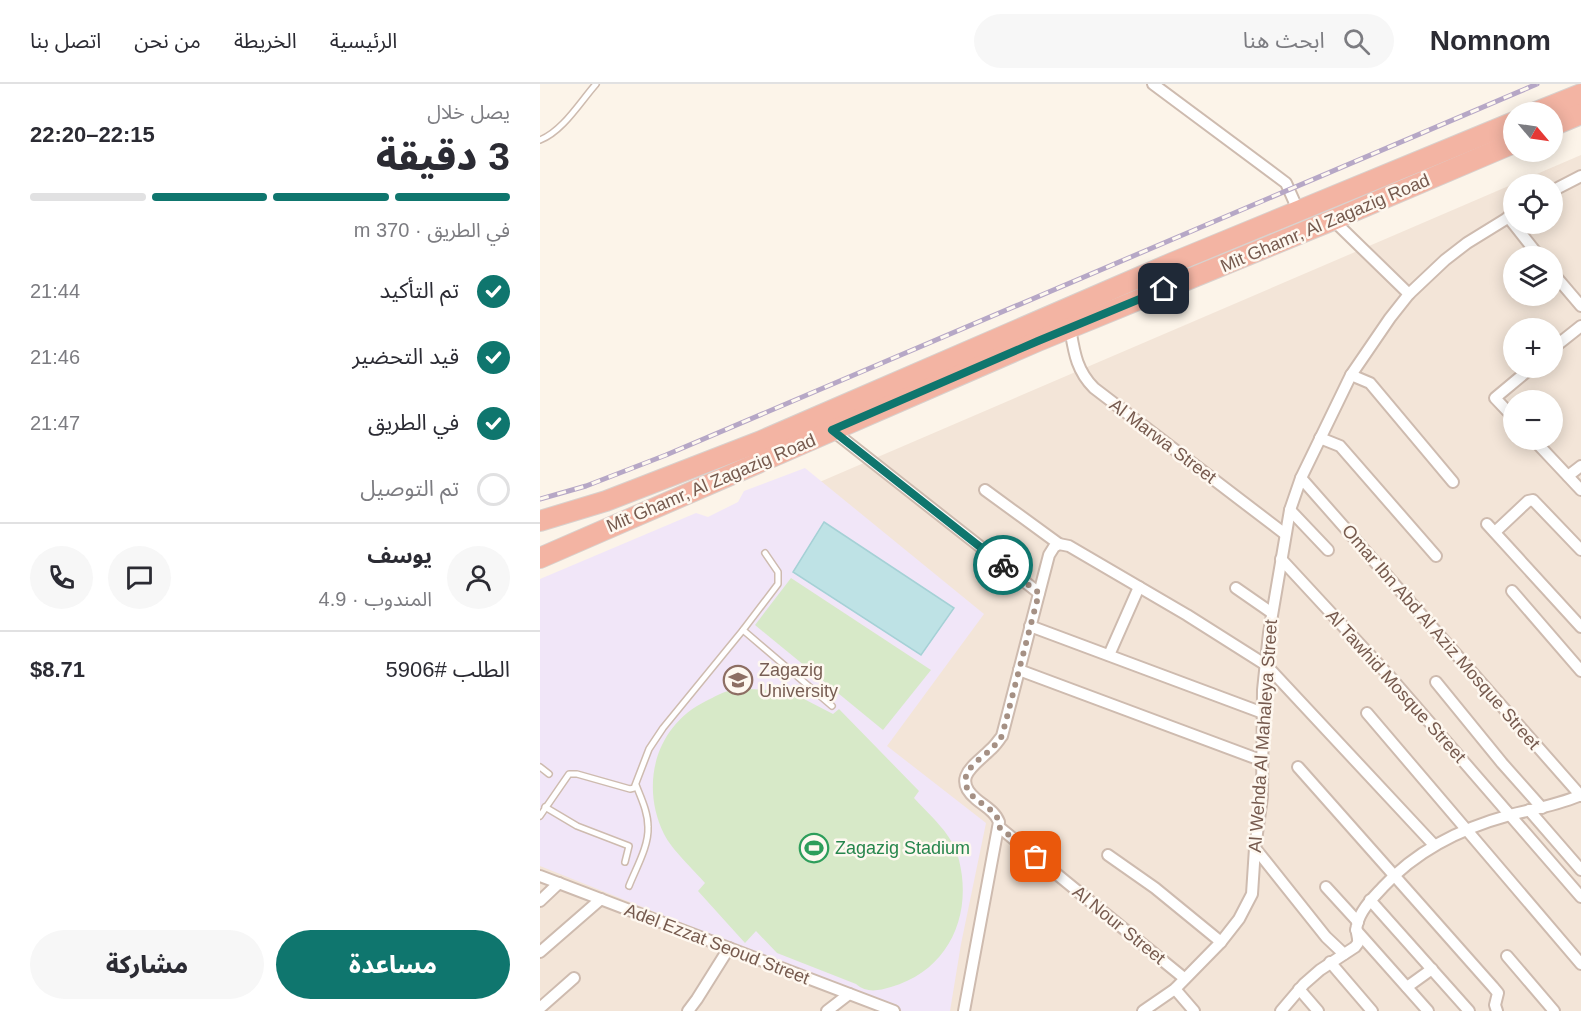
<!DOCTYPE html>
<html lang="ar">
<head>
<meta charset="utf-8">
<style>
	:root { --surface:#fff; --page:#f7f7f7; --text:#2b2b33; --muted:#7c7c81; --line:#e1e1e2; --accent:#0f766e }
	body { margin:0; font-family:Arial,"Noto Sans Arabic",sans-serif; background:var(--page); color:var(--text); direction:rtl; height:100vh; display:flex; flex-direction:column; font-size:22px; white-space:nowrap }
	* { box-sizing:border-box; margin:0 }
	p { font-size:20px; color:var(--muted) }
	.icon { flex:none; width:33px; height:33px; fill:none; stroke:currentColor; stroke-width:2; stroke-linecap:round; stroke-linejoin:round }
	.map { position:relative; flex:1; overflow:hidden; direction:ltr }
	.sheet { display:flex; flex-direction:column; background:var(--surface); width:540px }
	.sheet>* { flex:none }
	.needle { width:39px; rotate:119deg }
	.fabs { position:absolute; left:963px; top:18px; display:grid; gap:12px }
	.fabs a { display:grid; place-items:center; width:60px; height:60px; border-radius:50%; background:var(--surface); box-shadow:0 3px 15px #0003; font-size:30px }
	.pin { position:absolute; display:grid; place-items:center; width:51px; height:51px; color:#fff; margin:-26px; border-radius:12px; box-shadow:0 3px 9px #0006 }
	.courier { position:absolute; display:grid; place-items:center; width:60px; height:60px; margin:-30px; border:4px solid #0f766e; border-radius:50%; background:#fff; color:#222; box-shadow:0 2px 8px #0007 }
	.headline em { font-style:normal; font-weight:800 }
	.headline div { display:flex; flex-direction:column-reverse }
	.headline { display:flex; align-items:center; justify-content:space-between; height:102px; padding:0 30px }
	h1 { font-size:39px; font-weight:800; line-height:45px }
	.bar { display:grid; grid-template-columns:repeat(4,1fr); gap:9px 6px; align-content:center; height:72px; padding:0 30px }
	.bar i { height:8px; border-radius:4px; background:var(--line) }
	.bar .selected { background:var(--accent) }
	.bar p { grid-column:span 4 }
	.line { display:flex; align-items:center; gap:15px; padding:0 30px; border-top:2px solid var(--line) }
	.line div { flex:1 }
	.round { display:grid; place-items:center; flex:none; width:63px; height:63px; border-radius:32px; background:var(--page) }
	ol { padding:0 30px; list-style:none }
	li { display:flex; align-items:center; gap:18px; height:66px }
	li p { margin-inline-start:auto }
	li .icon { padding:6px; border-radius:50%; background:var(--accent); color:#fff; stroke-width:4 }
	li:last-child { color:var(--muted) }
	li i { width:33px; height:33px; border:3px solid var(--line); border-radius:50% }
	.button { display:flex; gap:12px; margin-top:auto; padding:12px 30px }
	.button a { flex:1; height:69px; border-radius:36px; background:var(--accent); color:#fff; font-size:24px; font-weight:800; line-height:69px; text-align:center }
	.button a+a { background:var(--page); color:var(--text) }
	header { display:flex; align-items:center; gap:36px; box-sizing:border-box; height:84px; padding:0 30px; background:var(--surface); border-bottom:2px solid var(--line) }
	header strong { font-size:28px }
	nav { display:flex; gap:33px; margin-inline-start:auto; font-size:21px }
	.search { width:420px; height:54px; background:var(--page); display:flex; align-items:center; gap:15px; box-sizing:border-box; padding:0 21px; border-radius:33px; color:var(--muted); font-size:22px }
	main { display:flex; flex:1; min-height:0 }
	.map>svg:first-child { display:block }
	.residential { fill:#f3e5d8; fill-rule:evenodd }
	.education { fill:#f1e6f8 }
	.green { fill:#d7e9c8 }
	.water { fill:#bee2e5; stroke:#a5d1d6; stroke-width:1.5 }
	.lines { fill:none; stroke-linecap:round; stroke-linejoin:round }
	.lane-casing { stroke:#cebbaf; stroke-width:8 }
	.street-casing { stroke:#cebbaf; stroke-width:14 }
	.highway-casing { stroke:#d9d1cd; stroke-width:22 }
	.lane { stroke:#fff; stroke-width:5 }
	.street { stroke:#fff; stroke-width:10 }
	.highway { stroke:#f3b4a3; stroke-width:20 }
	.rail-casing { stroke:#b6a7c6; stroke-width:5 }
	.rail { stroke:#fef8f0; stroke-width:3; stroke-dasharray:9; stroke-linecap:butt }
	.done { stroke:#a59084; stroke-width:6; stroke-dasharray:0 10.8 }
	.route { stroke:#0f766e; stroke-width:8 }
	.labels { text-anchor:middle; stroke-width:5; stroke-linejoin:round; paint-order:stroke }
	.street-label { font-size:18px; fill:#765a4e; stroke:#fef8f0 }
	.education-label { font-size:18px; fill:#785e54; stroke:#fef8f0; text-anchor:start }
	.leisure-label { font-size:18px; fill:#27864d; stroke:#fef8f0; text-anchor:start }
</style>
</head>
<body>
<header>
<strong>Nomnom</strong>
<div class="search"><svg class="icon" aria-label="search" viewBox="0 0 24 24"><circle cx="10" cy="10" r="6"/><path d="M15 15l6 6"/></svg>ابحث هنا</div>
<nav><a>الرئيسية</a><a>الخريطة</a><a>من نحن</a><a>اتصل بنا</a></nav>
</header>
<main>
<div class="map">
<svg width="1041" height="927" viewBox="0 0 1041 927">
	<rect width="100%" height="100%" fill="#fcf4e9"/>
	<!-- residential -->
	<path class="residential" d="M1041,71V927H0V518ZM974,100H1012V140H974ZM974,172H1012V212H974ZM974,244H1012V284H974ZM974,316H1012V356H974Z"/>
	<!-- education -->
	<polygon class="education" points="265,384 444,530 347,662 446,739 421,860 410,927 362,927 0,782 0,495 156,429 168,433 198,418 204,407"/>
	<!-- green -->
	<g class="green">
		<polygon points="251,494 391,586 343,646 215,541"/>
		<path d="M228,606L264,615L293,630L299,625L379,707L374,714C391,733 413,750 419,776C433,832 408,887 351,903C338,907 326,909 316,900L237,869L216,847L205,859L158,807L165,799C153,785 132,766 124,750C100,701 115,642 166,617C174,613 183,608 191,606C203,604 216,606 228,606Z"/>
	</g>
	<!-- water -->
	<polygon class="water" points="284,438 414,524 381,571 253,488"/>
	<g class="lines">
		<!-- lane casing -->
		<g class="lane-casing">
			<g id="lane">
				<path d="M0,56C23,47 40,18 56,0"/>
				<polyline points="203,546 292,622"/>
				<polyline points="0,683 9,690"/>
				<polyline points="5,723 37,742 89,762 85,778"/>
				<polyline points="0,732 29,690 37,690 90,705 94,704 109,665 123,644 203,546 238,500 238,488 225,469"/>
				<path d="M89,802C96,784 109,762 108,743C108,728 101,714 96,701"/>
			</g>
		</g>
		<!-- street casing -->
		<g class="street-casing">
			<g id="street">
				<polyline points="613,0 746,99 754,117 756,127"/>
				<polyline points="1012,107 1041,92"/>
				<polyline points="968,133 999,172"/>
				<polyline points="793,136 869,210"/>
				<polyline points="1012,188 1041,222"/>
				<path d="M530,244C534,267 536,286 554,304L745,450"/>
				<polyline points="1012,265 1041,242"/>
				<polyline points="811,291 830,299 913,398"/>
				<polyline points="974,334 955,314 991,284"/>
				<polyline points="292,346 499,509"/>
				<polyline points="780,354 800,362 896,472"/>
				<polyline points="994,356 1041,406"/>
				<polyline points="1028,392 1041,382"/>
				<polyline points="761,394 1041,712"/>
				<polyline points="445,406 519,460"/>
				<polyline points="750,426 788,466"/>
				<polyline points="947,440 1041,543"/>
				<polyline points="955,448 988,417 993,416 1041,466"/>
				<polyline points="741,475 852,595 1041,813"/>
				<polyline points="696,504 732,529"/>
				<polyline points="972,507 1041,587"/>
				<polyline points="490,542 723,629"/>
				<polyline points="569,571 599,503"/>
				<polyline points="479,586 723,677"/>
				<polyline points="896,598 962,679 1002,724"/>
				<polyline points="827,629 1041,880"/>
				<polyline points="758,683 953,903 958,909 955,921 957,927"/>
				<polyline points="989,726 1041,786"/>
				<polyline points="459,743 644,894"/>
				<polyline points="715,764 786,853 804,870"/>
				<polyline points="568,771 615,804 681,858"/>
				<polyline points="0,792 354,927"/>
				<polyline points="786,803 818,838"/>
				<polyline points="830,816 929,927"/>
				<polyline points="0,817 19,799"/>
				<polyline points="816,846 888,927"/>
				<polyline points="0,868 61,815"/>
				<polyline points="967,872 1014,927"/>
				<polyline points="790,878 832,927"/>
				<polyline points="867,903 892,885"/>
				<polyline points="635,905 654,927"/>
				<polyline points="759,905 778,927"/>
				<polyline points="0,924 34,894"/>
				<polyline points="148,927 157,915 189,864"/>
				<polyline points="287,927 309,910"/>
				<path d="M424,927L459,738C455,727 444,722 436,715C411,694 435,681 450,666C455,662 458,657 462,652L509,471L514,463L519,460L529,462L647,531L726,581L894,761"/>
				<polyline points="603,927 635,905 681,858 699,835 712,810 715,764 722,713 723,606 729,549 750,426 761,394 811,291 850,234 869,210 905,176 927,159 974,130"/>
				<path d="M741,927L764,900L780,886L815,863L818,859C819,853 815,847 817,841C820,826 833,814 843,803C877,766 922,744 970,731C994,725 1018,721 1041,711"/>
			</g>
		</g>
		<!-- highway casing -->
		<g class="highway-casing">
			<g id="highway">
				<polyline points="996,28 1041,10"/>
				<polyline points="1012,42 1041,30"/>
				<polyline points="0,437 66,417 221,357 632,179 974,38"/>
				<polyline points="0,474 498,257 793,136 974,59"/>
			</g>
		</g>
		<!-- lane -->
		<use href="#lane" class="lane"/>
		<!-- street -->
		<use href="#street" class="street"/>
		<!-- highway -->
		<use href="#highway" class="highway"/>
		<!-- rail casing -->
		<g class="rail-casing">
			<polyline id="rail" points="0,415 46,402 126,371 997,0"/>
		</g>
		<!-- rail -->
		<use href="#rail" class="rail"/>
	</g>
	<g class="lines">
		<!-- done -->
		<path class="done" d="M463,481L499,509L462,652C458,657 455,662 450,666C439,677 420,686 427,704C433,720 460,723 459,743L496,773"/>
		<!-- route -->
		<polyline class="route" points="463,481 292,346 498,257 624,205"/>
	</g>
	<!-- icons -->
	<defs>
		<g id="university-ring" transform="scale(1.5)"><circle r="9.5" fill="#fef8f0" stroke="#8d6e63" stroke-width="1.5"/><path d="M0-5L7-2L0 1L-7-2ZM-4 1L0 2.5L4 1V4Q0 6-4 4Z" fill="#8d6e63"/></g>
		<g id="stadium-ring" transform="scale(1.5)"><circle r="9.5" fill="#fef8f0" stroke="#2e9e5b" stroke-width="1.5"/><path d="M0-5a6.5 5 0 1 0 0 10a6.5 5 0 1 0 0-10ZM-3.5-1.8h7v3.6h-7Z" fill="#2e9e5b"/></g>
	</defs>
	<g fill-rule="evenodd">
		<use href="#university-ring" x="198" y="596"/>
		<use href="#stadium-ring" x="274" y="764"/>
	</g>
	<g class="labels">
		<!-- street labels -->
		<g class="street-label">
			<text transform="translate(785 139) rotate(-23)" y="6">Mit Ghamr, Al Zagazig Road</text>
			<text transform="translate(623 357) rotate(37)" y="6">Al Marwa Street</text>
			<text transform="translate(171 399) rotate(-23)" y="6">Mit Ghamr, Al Zagazig Road</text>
			<text transform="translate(901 553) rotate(49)" y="6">Omar Ibn Abd Al Aziz Mosque Street</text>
			<text transform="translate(856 602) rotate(48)" y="6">Al Tawhid Mosque Street</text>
			<text transform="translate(723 652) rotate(-86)" y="6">Al Wehda Al Mahaleya Street</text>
			<text transform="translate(579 841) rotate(39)" y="6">Al Nour Street</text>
			<text transform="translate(177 860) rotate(21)" y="6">Adel Ezzat Seoud Street</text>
		</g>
		<!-- education labels -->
		<g class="education-label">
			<text x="219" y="592">Zagazig<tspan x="219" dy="21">University</tspan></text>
		</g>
		<!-- leisure labels -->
		<g class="leisure-label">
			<text x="295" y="770">Zagazig Stadium</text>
		</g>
	</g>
</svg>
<div class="fabs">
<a><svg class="needle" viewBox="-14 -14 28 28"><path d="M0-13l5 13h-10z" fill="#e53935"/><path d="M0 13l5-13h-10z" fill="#7c7c81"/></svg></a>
<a><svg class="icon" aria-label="locate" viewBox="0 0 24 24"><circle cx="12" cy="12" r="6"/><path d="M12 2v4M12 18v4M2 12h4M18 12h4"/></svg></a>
<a><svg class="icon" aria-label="layers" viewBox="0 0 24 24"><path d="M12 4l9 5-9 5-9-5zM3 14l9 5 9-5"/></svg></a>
<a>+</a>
<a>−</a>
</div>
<div class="pin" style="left:496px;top:773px;background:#ea580c"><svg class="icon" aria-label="bag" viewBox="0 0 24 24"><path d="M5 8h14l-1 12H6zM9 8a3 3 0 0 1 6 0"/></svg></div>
<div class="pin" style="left:624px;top:205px;background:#1f2937"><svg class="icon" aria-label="home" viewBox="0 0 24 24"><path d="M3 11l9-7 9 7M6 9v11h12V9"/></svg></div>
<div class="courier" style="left:463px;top:481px"><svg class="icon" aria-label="bike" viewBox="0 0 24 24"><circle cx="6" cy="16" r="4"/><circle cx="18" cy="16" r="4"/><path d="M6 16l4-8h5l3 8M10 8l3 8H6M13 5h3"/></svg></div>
</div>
<section class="sheet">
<div class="headline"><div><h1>3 دقيقة</h1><p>يصل خلال</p></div><em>22:15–22:20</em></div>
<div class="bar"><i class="selected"></i><i class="selected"></i><i class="selected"></i><i></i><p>في الطريق · 370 m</p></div>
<ol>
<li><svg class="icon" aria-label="check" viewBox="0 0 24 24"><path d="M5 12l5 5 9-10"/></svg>تم التأكيد<p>21:44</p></li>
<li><svg class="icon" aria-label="check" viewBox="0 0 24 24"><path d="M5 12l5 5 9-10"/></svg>قيد التحضير<p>21:46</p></li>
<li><svg class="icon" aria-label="check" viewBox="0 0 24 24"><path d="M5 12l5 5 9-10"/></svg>في الطريق<p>21:47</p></li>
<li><i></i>تم التوصيل</li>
</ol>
<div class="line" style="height:108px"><a class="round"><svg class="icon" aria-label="person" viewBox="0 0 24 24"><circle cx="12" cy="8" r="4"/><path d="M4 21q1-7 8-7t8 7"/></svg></a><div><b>يوسف</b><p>المندوب · 4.9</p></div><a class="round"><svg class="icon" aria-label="chat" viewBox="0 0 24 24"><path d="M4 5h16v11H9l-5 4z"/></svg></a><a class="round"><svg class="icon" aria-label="phone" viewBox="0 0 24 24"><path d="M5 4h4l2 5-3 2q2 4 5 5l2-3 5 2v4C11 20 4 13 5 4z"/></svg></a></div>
<div class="line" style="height:78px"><div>الطلب #5906</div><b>$8.71</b></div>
<div class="button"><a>مساعدة</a><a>مشاركة</a></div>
</section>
</main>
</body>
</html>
